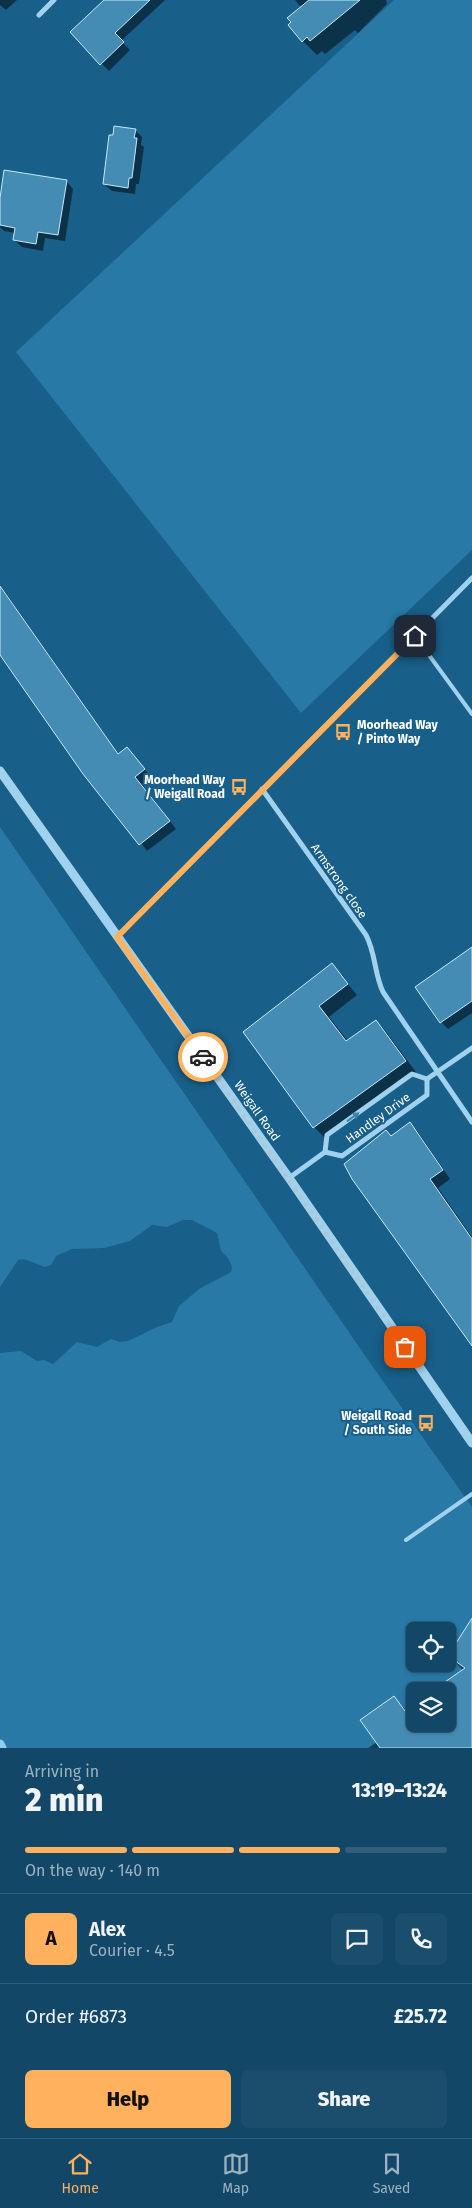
<!DOCTYPE html>
<html lang="en">
<head>
<meta charset="utf-8">
<style>
	:root { --surface:#124767; --page:#1b4e6d; --text:#f1f3f6; --muted:#9cb2c0; --line:#315f7b; --accent:#ffb15d }
	body { margin:0; font-family:"Fira Sans",sans-serif; background:var(--page); color:var(--text); height:100vh; display:flex; flex-direction:column; font-size:19px; white-space:nowrap }
	* { box-sizing:border-box; margin:0 }
	p { font-size:16px; color:var(--muted) }
	.icon { flex:none; width:28px; height:28px; fill:none; stroke:currentColor; stroke-width:2; stroke-linecap:round; stroke-linejoin:round }
	.map { position:relative; height:1748px; overflow:hidden }
	.drawer { display:flex; flex-direction:column; background:var(--surface); flex:1 }
	.drawer>* { flex:none }
	.tools { position:absolute; left:406px; top:1622px; display:grid; gap:10px }
	.tools a { display:grid; place-items:center; width:50px; height:50px; border-radius:8px; background:var(--surface); box-shadow:0 1px 4px #0004,0 0 0 1px var(--line); font-size:25px }
	.pin { position:absolute; display:grid; place-items:center; width:42px; height:42px; color:#fff; margin:-21px; border-radius:10px; box-shadow:0 2px 8px #0006 }
	.courier { position:absolute; display:grid; place-items:center; width:50px; height:50px; margin:-25px; border:4px solid #ffb15d; border-radius:50%; background:#fff; color:#222; box-shadow:0 1px 6px #0007 }
	.headline em { font-style:normal; font-weight:800 }
	.headline div { display:flex; flex-direction:column-reverse }
	.headline { display:flex; align-items:center; justify-content:space-between; height:85px; padding:0 25px }
	h1 { font-size:32px; font-weight:800; line-height:38px }
	.bar { display:grid; grid-template-columns:repeat(4,1fr); gap:8px 5px; align-content:center; height:60px; padding:0 25px }
	.bar i { height:6px; border-radius:4px; background:var(--line) }
	.bar .active { background:var(--accent) }
	.bar p { grid-column:span 4 }
	.line { display:flex; align-items:center; gap:12px; padding:0 25px; border-top:1px solid var(--line) }
	.line div { flex:1 }
	.round { display:grid; place-items:center; flex:none; width:52px; height:52px; border-radius:8px; background:var(--page) }
	.action { display:flex; gap:10px; margin-top:auto; padding:10px 25px }
	.action a { flex:1; height:58px; border-radius:8px; background:var(--accent); color:#111; font-size:20px; font-weight:800; line-height:58px; text-align:center }
	.action a+a { background:var(--page); color:var(--text) }
	.tab-bar { display:flex; justify-content:space-around; align-items:center; height:70px; border-top:1px solid var(--line); background:var(--surface); font-size:14px; color:var(--muted) }
	.tab-bar a { display:grid; justify-items:center; gap:2px }
	.tab-bar .active { color:var(--accent) }
	.map>svg:first-child { display:block }
	.green { fill:#2879a6; fill-rule:evenodd }
	.shadow { fill:#0007 }
	.lines { fill:none; stroke-linecap:round; stroke-linejoin:round }
	.stream { stroke:#93d0f0; stroke-width:9 }
	.building { fill:#458cb4; stroke:#c7e8fa }
	.service { stroke:#a1d2ed; stroke-width:4 }
	.minor { stroke:#a1d2ed; stroke-width:5 }
	.tertiary { stroke:#a1d2ed; stroke-width:9 }
	.oneway { fill:#4182a7 }
	.done { stroke:#aec7d6; stroke-width:5; stroke-dasharray:0 9 }
	.route { stroke:#ffb15d; stroke-width:6 }
	.labels { text-anchor:middle; stroke-width:4; stroke-linejoin:round; paint-order:stroke }
	.poi-label { font-size:12px; font-weight:bold; fill:#fff; stroke:#185f89; text-anchor:end }
	.street-label { font-size:12px; fill:#fff; stroke:#185f89 }
</style>
</head>
<body>
<div class="map">
<svg width="472" height="1748" viewBox="0 0 472 1748">
	<rect width="100%" height="100%" fill="#185f89"/>
	<!-- green -->
	<g class="green">
		<polygon points="394,0 472,0 472,550 301,713 16,352"/>
		<path d="M0,827L373,1367L472,1507V1748H0V1353L21,1351L37,1361L44,1360L53,1364L77,1342L97,1347L111,1339L120,1342L128,1341L157,1327L172,1322L179,1306L199,1289L231,1272L232,1267L228,1258L221,1251L217,1233L192,1220H183L167,1227L152,1225L130,1241L104,1248L72,1249L56,1256L51,1265L45,1267L24,1259L18,1260L0,1287ZM415,1631H448V1664H415ZM415,1691H448V1724H415Z"/>
	</g>
	<!-- shadow -->
	<g class="shadow">
		<polygon points="0,0 17,0 6,10 0,5"/>
		<polygon points="106,0 165,0 121,41 130,50 109,71 72,33"/>
		<polygon points="295,0 386,0 387,4 358,33 355,30 325,54 322,51 317,55 303,41 302,8"/>
		<polygon points="135,130 142,137 141,145 144,147 139,184 136,184 135,194 112,191 104,184 114,137"/>
		<polygon points="66,181 73,189 65,241 45,238 43,251 22,247 14,240 15,233 4,231 0,227 0,206"/>
		<polygon points="0,585 119,755 127,748 151,777 142,784 176,829 147,851 0,653"/>
		<polygon points="472,949 472,1013 448,1029 441,1022"/>
		<polygon points="332,965 357,995 329,1017 348,1041 376,1021 386,1032 416,1072 325,1138 314,1127 245,1032"/>
		<polygon points="409,1123 418,1132 450,1179 438,1188 472,1237 472,1345 391,1137"/>
		<polygon points="472,1625 472,1748 368,1748 377,1742 394,1698 407,1711 415,1705 415,1724 448,1724 448,1691 435,1691 464,1671 449,1656"/>
	</g>
	<g class="lines">
		<!-- stream -->
		<polyline class="stream" points="0,1744 2,1748"/>
	</g>
	<!-- building -->
	<g class="building">
		<polygon points="104,0 150,0 115,33 124,42 100,65 70,32"/>
		<polygon points="309,0 360,0 310,41 307,37 302,42 288,25 291,22 287,18"/>
		<polygon points="114,126 136,129 134,138 137,138 132,178 129,178 128,188 103,184 109,135 113,135"/>
		<polygon points="4,170 67,180 58,235 38,232 36,244 13,240 15,228 0,225 0,198"/>
		<polygon points="0,586 118,754 127,747 145,769 135,777 170,821 139,845 83,774 0,655"/>
		<polygon points="472,947 472,1001 440,1023 415,987"/>
		<polygon points="332,963 348,984 319,1006 346,1041 376,1020 406,1061 313,1128 243,1032"/>
		<polygon points="410,1122 443,1170 430,1179 472,1239 472,1346 352,1179 344,1164 386,1130 391,1136"/>
		<polygon points="472,1618 472,1748 380,1748 360,1720 394,1696 405,1711 415,1703 415,1724 448,1724 448,1691 432,1691 465,1668 448,1656"/>
	</g>
	<g class="lines">
		<!-- service -->
		<g class="service">
			<polyline points="415,636 472,714"/>
			<polyline points="406,1540 472,1494"/>
		</g>
		<!-- minor -->
		<g class="minor">
			<polyline points="39,15 54,0"/>
			<path d="M262,789L366,935C376,954 374,973 383,992L472,1122"/>
			<polyline points="117,937 472,578"/>
			<polyline points="325,1152 342,1156 427,1095 427,1079"/>
			<polyline points="289,1178 325,1152 327,1135 412,1074 427,1079 472,1048"/>
		</g>
		<!-- tertiary -->
		<polyline class="tertiary" points="0,771 289,1178 472,1443"/>
	</g>
	<!-- one-way arrows -->
	<defs><path id="oneway-solid" d="M-6-.8H1V-3.2L6.5 0L1 3.2V.8H-6Z" transform="scale(1.25)"/></defs>
	<use class="oneway" href="#oneway-solid" transform="translate(353 1117) rotate(-36)"/>
	<g class="lines">
		<!-- done -->
		<polyline class="done" points="203,1057 405,1347"/>
		<!-- route -->
		<polyline class="route" points="203,1057 117,937 415,636"/>
	</g>
	<!-- icons -->
	<defs>
		<g id="bus-bare" transform="scale(1.35)"><path d="M-5-6H5V4H4V6H2V4H-2V6H-4V4H-5ZM-3.5-4V0h7V-4ZM-3.5 1.2v1.5H-2V1.2ZM2 1.2v1.5H3.5V1.2Z" fill="#ffb15d" stroke="#185f89" stroke-width="2.5" paint-order="stroke"/></g>
	</defs>
	<g fill-rule="evenodd">
		<use href="#bus-bare" x="343" y="732"/>
		<use href="#bus-bare" x="239" y="787"/>
		<use href="#bus-bare" x="426" y="1423"/>
	</g>
	<g class="labels">
		<!-- poi labels -->
		<g class="poi-label">
			<text x="357" y="729" text-anchor="start">Moorhead Way<tspan x="357" dy="14">/ Pinto Way</tspan></text>
			<text x="225" y="784">Moorhead Way<tspan x="225" dy="14">/ Weigall Road</tspan></text>
			<text x="412" y="1420">Weigall Road<tspan x="412" dy="14">/ South Side</tspan></text>
		</g>
		<!-- street labels -->
		<g class="street-label">
			<text transform="translate(339 881) rotate(55)" y="4">Armstrong close</text>
			<text transform="translate(257 1111) rotate(55)" y="4">Weigall Road</text>
			<text transform="translate(378 1118) rotate(-36)" y="4">Handley Drive</text>
		</g>
	</g>
</svg>
<div class="tools">
<a><svg class="icon" aria-label="locate" viewBox="0 0 24 24"><circle cx="12" cy="12" r="6"/><path d="M12 2v4M12 18v4M2 12h4M18 12h4"/></svg></a>
<a><svg class="icon" aria-label="layers" viewBox="0 0 24 24"><path d="M12 4l9 5-9 5-9-5zM3 14l9 5 9-5"/></svg></a>
</div>
<div class="pin" style="left:405px;top:1347px;background:#ea580c"><svg class="icon" aria-label="bag" viewBox="0 0 24 24"><path d="M5 8h14l-1 12H6zM9 8a3 3 0 0 1 6 0"/></svg></div>
<div class="pin" style="left:415px;top:636px;background:#1f2937"><svg class="icon" aria-label="home" viewBox="0 0 24 24"><path d="M3 11l9-7 9 7M6 9v11h12V9"/></svg></div>
<div class="courier" style="left:203px;top:1057px"><svg class="icon" aria-label="car" viewBox="0 0 24 24"><path d="M5 17H2v-5l4-1 3-4h7l3 4 3 1v5h-3M9 17h6M6 11h13"/><circle cx="7" cy="17" r="2"/><circle cx="17" cy="17" r="2"/></svg></div>
</div>
<section class="drawer">
<div class="headline"><div><h1>2 min</h1><p>Arriving in</p></div><em>13:19–13:24</em></div>
<div class="bar"><i class="active"></i><i class="active"></i><i class="active"></i><i></i><p>On the way · 140 m</p></div>
<div class="line" style="height:90px"><b class="round" style="background:var(--accent);color:#111">A</b><div><b>Alex</b><p>Courier · 4.5</p></div><a class="round"><svg class="icon" aria-label="chat" viewBox="0 0 24 24"><path d="M4 5h16v11H9l-5 4z"/></svg></a><a class="round"><svg class="icon" aria-label="phone" viewBox="0 0 24 24"><path d="M5 4h4l2 5-3 2q2 4 5 5l2-3 5 2v4C11 20 4 13 5 4z"/></svg></a></div>
<div class="line" style="height:65px"><div>Order #6873</div><b>£25.72</b></div>
<div class="action"><a>Help</a><a>Share</a></div>
</section>
<nav class="tab-bar">
<a class="active"><svg class="icon" aria-label="home" viewBox="0 0 24 24"><path d="M3 11l9-7 9 7M6 9v11h12V9"/></svg>Home</a>
<a><svg class="icon" aria-label="map" viewBox="0 0 24 24"><path d="M3 6l6-2 6 2 6-2v14l-6 2-6-2-6 2zM9 4v14M15 6v14"/></svg>Map</a>
<a><svg class="icon" aria-label="saved" viewBox="0 0 24 24"><path d="M7 4h10v16l-5-4-5 4z"/></svg>Saved</a>
</nav>
</body>
</html>
